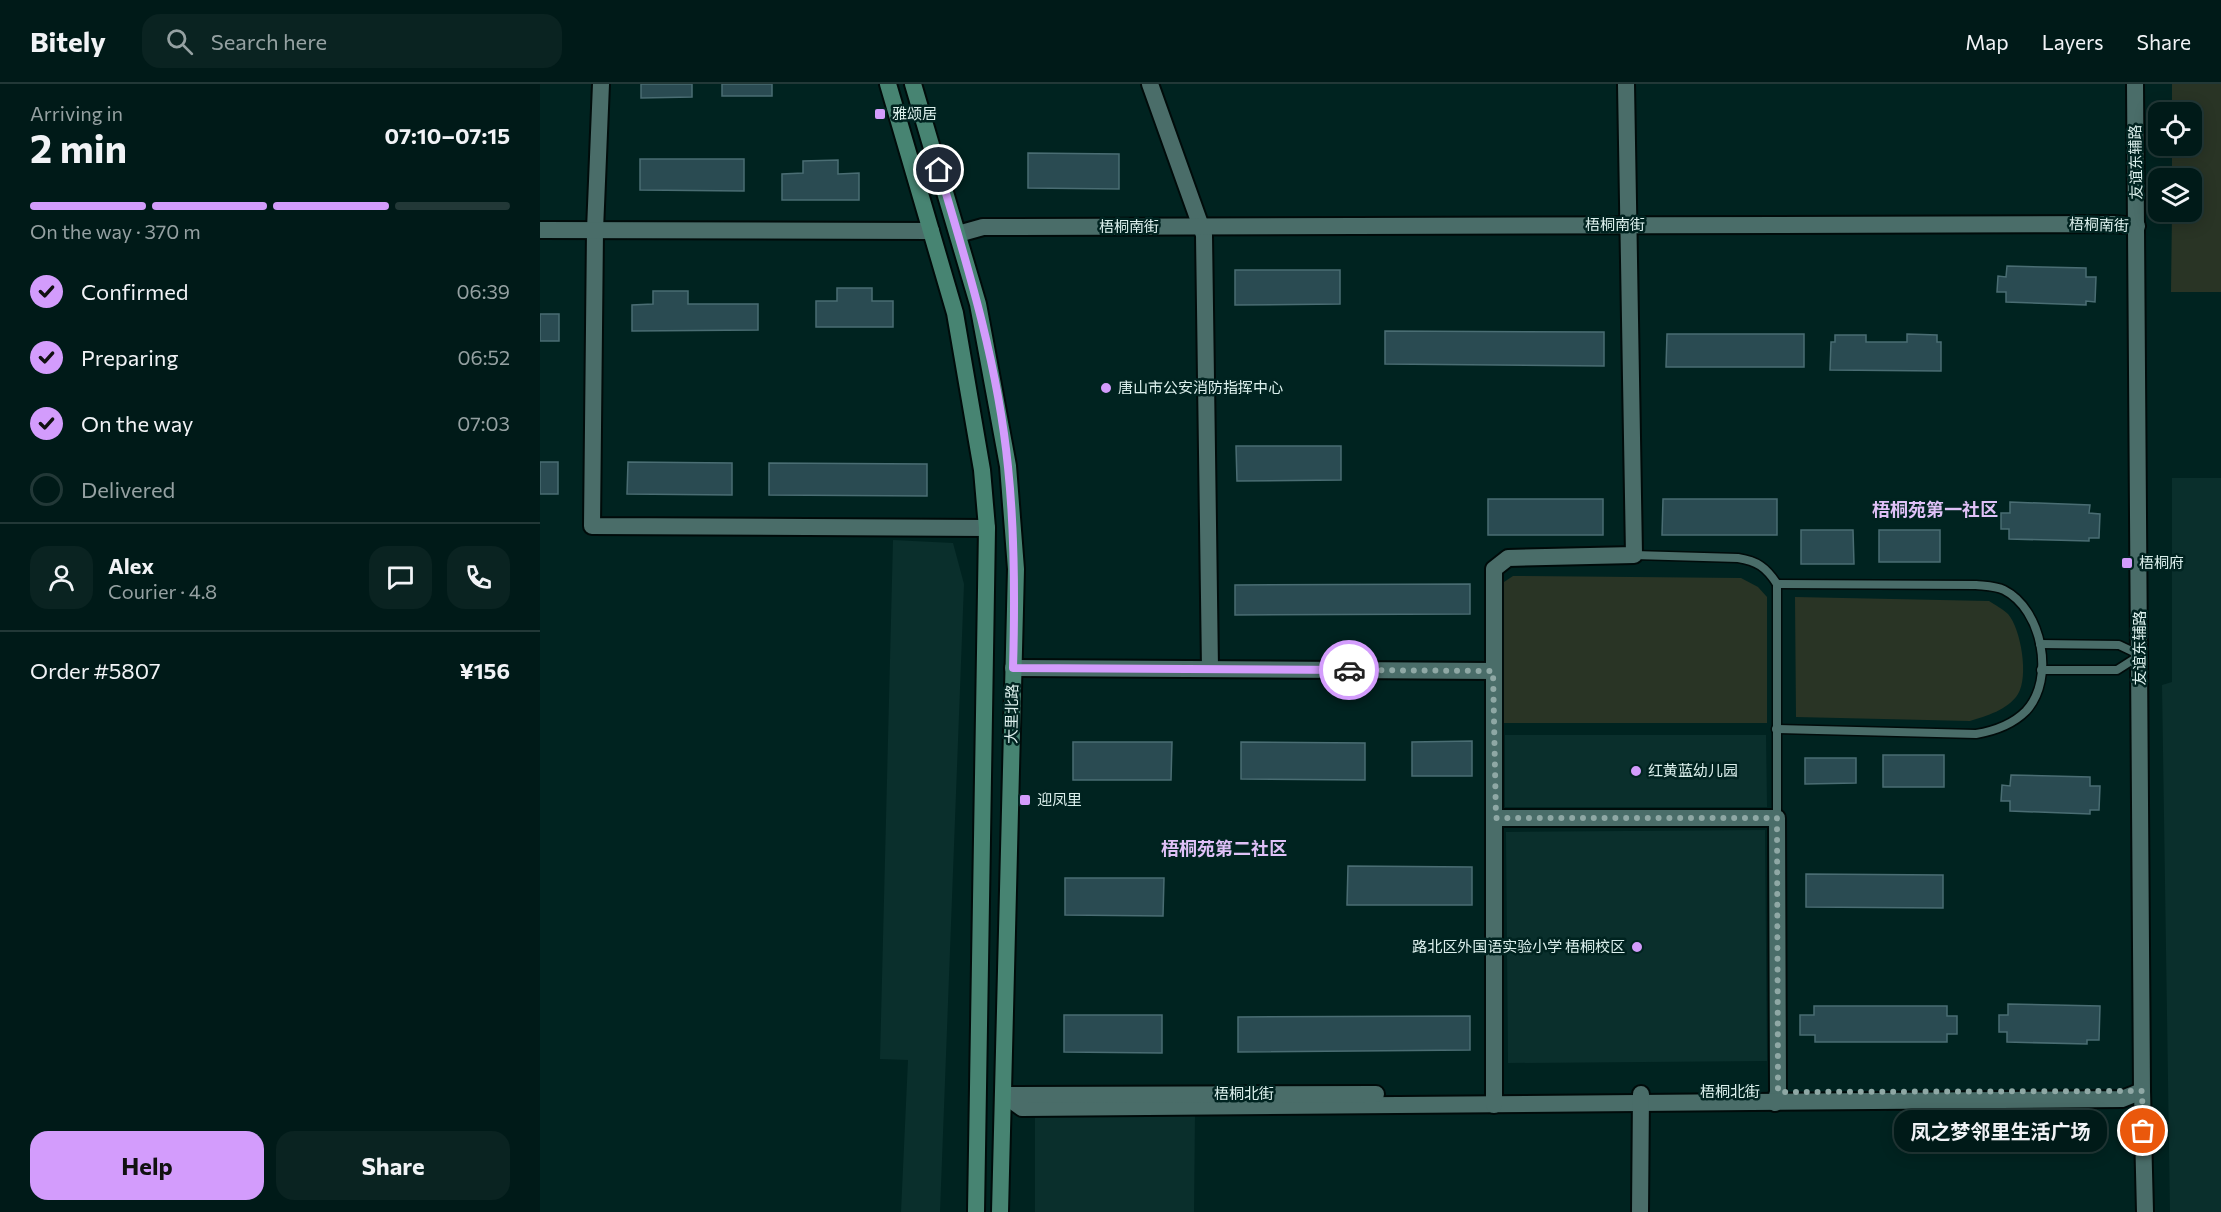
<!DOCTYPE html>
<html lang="en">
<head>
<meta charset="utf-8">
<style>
	:root { --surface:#001a18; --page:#0a2321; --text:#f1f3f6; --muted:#95a1a2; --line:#223837; --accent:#d39cfc }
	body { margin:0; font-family:Commissioner,"Noto Sans SC",sans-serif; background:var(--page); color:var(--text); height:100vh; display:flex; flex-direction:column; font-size:22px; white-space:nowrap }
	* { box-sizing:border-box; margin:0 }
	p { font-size:20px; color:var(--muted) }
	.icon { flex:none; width:33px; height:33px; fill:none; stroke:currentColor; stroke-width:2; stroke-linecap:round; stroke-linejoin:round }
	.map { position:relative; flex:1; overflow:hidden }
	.drawer { display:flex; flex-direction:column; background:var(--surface); width:540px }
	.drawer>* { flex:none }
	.tools { position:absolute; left:1608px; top:18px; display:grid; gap:12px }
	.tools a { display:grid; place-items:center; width:54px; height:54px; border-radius:12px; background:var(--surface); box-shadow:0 3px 15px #0003,0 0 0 2px var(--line); font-size:30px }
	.pin { position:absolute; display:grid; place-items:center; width:51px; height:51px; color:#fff; margin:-26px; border:3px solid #fff; border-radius:50%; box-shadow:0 2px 6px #0007 }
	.courier { position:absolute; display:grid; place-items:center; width:60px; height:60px; margin:-30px; border:4px solid #d39cfc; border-radius:50%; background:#fff; color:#222; box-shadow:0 2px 8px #0007 }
	.bubble { position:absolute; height:42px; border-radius:18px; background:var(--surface); box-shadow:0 3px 15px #0003,0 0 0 2px var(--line); font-size:20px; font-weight:700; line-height:42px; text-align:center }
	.head em { font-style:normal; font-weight:700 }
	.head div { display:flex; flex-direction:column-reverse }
	.head { display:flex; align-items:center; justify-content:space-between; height:102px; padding:0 30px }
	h1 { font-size:39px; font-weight:700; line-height:45px }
	.bar { display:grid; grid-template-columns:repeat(4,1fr); gap:9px 6px; align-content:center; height:72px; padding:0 30px }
	.bar i { height:8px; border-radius:4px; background:var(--line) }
	.bar .current { background:var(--accent) }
	.bar p { grid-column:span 4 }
	.line { display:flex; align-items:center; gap:15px; padding:0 30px; border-top:2px solid var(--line) }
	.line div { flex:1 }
	.round { display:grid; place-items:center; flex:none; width:63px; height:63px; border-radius:18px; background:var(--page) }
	ol { padding:0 30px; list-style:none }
	li { display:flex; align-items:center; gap:18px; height:66px }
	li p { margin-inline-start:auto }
	li .icon { padding:6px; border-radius:50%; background:var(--accent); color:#111; stroke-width:4 }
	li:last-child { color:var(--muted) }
	li i { width:33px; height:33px; border:3px solid var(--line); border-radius:50% }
	.cta { display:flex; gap:12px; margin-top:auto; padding:12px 30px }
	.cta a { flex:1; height:69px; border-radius:18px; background:var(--accent); color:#111; font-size:24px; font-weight:700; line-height:69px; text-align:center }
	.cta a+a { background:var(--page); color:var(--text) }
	header { display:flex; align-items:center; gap:36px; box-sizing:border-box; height:84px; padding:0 30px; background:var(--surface); border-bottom:2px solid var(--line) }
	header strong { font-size:28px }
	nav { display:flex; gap:33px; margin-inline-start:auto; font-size:21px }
	.search { width:420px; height:54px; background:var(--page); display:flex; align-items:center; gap:15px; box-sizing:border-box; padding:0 21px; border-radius:18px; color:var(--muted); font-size:22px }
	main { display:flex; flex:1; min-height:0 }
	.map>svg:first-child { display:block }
	.built { fill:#0a2f2c }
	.green { fill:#293425 }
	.building { fill:#2a4b52; stroke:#4a6d73; stroke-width:1.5 }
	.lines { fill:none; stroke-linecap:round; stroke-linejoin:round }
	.service-casing { stroke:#000b0a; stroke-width:11 }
	.minor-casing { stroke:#000b0a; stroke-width:20 }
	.tertiary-casing { stroke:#000b0a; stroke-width:20 }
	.secondary-casing { stroke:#000b0a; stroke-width:20 }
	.service { stroke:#4a6d69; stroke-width:8 }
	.minor { stroke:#4a6d69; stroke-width:16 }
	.tertiary { stroke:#4a6d69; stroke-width:16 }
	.secondary { stroke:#478472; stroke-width:16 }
	.done { stroke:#8fa8a5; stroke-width:6; stroke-dasharray:0 10.8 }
	.route { stroke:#d39cfc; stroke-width:8 }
	.poi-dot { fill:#d39cfc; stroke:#002320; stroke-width:2 }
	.labels { text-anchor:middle; stroke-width:5; stroke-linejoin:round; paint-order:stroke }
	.poi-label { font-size:15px; fill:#dcf0ed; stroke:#002320; text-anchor:start }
	.street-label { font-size:15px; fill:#dcf0ed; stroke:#002320 }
	.quarter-label { font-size:18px; font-weight:bold; fill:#dfc1f7; stroke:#002320 }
</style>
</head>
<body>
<header>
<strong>Bitely</strong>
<div class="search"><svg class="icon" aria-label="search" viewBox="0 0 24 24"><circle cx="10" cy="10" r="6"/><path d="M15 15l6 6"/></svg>Search here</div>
<nav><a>Map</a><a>Layers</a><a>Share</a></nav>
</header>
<main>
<section class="drawer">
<div class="head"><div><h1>2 min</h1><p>Arriving in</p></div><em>07:10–07:15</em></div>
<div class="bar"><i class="current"></i><i class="current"></i><i class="current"></i><i></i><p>On the way · 370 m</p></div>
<ol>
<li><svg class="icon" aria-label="check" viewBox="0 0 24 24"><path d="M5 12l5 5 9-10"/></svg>Confirmed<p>06:39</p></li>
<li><svg class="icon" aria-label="check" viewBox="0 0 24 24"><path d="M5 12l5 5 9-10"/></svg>Preparing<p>06:52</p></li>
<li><svg class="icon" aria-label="check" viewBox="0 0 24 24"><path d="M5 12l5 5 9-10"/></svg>On the way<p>07:03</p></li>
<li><i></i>Delivered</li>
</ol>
<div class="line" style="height:108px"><a class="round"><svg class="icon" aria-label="person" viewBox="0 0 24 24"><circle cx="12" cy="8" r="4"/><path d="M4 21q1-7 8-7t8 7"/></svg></a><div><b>Alex</b><p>Courier · 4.8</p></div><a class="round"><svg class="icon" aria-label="chat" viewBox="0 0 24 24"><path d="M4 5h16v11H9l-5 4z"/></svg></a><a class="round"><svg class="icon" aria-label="phone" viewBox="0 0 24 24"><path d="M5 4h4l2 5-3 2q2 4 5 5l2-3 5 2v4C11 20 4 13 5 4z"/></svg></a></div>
<div class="line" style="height:78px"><div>Order #5807</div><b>¥156</b></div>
<div class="cta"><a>Help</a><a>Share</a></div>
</section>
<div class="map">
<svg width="1681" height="1128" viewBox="0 0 1681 1128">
	<rect width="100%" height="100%" fill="#002320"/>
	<!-- built -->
	<g class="built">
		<polygon points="1632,394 1681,394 1681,1128 1630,1128 1622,601 1632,598"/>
		<polygon points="353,456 413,459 424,500 400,1128 361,1128 368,976 340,975"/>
		<polygon points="965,651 1226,651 1227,723 965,723"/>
		<polygon points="1225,746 1227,977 968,979 966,748"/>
		<polygon points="655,1027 654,1128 495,1128 495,1028"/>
	</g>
	<!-- green -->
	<g class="green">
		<polygon points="1632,0 1681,0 1681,208 1631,208 1632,128 1652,128 1652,94 1632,94 1632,62 1652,62 1652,28 1632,28"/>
		<polygon points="973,492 1201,494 1218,503 1227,513 1227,639 964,639 964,498"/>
		<path d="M1255,513L1449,517C1455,521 1463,525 1468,530C1481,545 1489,593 1478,610C1468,626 1446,632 1430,637L1256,633Z"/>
	</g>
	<!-- building -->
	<g class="building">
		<polygon points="101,0 152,0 152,13 101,14"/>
		<rect x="182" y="0" width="50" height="12"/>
		<polygon points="488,69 579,70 579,105 488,104"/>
		<polygon points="100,75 204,75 204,107 100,106"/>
		<polygon points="298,76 298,90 319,89 319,116 242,116 242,90 263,89 263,77"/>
		<polygon points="1467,182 1546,184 1546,193 1556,193 1555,218 1546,217 1546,221 1466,218 1466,208 1457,208 1458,192 1466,193"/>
		<polygon points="695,186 800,186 800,220 695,221"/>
		<polygon points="297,204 332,204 332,217 353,217 353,243 276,243 276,217 297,217"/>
		<polygon points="113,207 148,207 148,220 218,220 218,246 92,247 92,221 113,220"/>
		<rect x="0" y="230" width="19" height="27"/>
		<polygon points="845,247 1064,248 1064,282 845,280"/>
		<polygon points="1127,250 1264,250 1264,283 1126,283"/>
		<polygon points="1367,250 1397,251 1397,258 1401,258 1401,287 1290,286 1291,258 1295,258 1295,251 1326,251 1326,258 1367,258"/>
		<polygon points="696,362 801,362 801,396 697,397"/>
		<rect x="0" y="378" width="18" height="32"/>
		<polygon points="88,378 192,379 192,411 87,410"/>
		<polygon points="229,379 387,380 387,412 229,411"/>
		<rect x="948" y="415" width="115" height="36"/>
		<polygon points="1123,415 1237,415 1237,451 1122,451"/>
		<polygon points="1470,418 1550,421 1549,429 1560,430 1559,454 1549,454 1549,457 1469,455 1469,445 1461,445 1461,429 1470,429"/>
		<polygon points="1261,446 1313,446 1314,480 1261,480"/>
		<rect x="1339" y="446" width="61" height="32"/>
		<polygon points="930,500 930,530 695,531 695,501"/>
		<polygon points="932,657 932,692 872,692 872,658"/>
		<polygon points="533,658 632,658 631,696 533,696"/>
		<polygon points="701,658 825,659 825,696 701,695"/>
		<rect x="1343" y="671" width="61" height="32"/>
		<polygon points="1265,674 1316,674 1316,699 1265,700"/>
		<polygon points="1471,691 1550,693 1550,702 1560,702 1559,726 1550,726 1550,730 1470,727 1470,717 1461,717 1462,701 1470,702"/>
		<polygon points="808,782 932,783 932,821 807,821"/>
		<polygon points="1266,790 1403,791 1403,824 1266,823"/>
		<polygon points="525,794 624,794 623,832 525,831"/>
		<polygon points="1468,920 1560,922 1559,956 1547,956 1547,960 1467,958 1467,948 1459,948 1459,931 1468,931"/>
		<polygon points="1274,922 1407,922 1407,932 1417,932 1417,950 1407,950 1407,958 1275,958 1275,951 1260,951 1260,931 1274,931"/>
		<polygon points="524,931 622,931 622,969 524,968"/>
		<polygon points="930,932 930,966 698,968 698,933"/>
	</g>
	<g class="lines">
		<!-- service casing -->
		<g class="service-casing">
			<g id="service">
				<path d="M1094,471L1198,474C1217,477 1226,483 1237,500V734"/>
				<polyline points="1500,560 1579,561 1600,571"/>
				<polyline points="1501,586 1577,586 1599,572"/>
				<path d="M1236,645L1436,650C1454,647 1472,641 1486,627C1516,595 1502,525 1464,506C1456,502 1445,502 1436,501L1237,500"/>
			</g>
		</g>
		<!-- minor casing -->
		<g class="minor-casing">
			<g id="minor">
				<polyline points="61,0 55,146 52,442 447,444"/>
				<polyline points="610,0 664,151 670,585"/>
				<polyline points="0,146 391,147"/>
				<polyline points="418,150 443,143 1573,140 1597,142"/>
				<polyline points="473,584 953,587"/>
				<polyline points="956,734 1237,734 1238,1008 1235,1019"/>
				<polyline points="464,1011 482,1024 1582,1015 1602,1007"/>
				<polyline points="464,1011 836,1010"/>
				<polyline points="954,1021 954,485 968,474 1094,471 1086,0"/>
				<polyline points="1100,1128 1101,1010"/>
			</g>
		</g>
		<!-- tertiary casing -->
		<g class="tertiary-casing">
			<polyline id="tertiary" points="1595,0 1602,1007 1605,1128"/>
		</g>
		<!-- secondary casing -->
		<g class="secondary-casing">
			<g id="secondary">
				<polyline points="348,0 415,229 442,386 447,444 436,1128"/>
				<polyline points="373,0 438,220 468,382 476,485 460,1128"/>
			</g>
		</g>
		<!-- service -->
		<use href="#service" class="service"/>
		<!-- minor -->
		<use href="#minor" class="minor"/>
		<!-- tertiary -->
		<use href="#tertiary" class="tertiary"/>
		<!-- secondary -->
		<use href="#secondary" class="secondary"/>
	</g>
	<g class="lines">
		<!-- done -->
		<polyline class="done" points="809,586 953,587 956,734 1237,734 1238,1008 1602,1007 1603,1047"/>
		<!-- route -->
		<path class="route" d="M399,86C428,183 458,281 468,383C475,450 475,516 473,584L809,586"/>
	</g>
	<!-- markers -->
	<g class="poi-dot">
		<rect x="334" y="24" width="12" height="12" rx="3"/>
		<circle cx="566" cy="304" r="6"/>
		<rect x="1581" y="473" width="12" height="12" rx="3"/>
		<circle cx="1096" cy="687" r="6"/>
		<rect x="479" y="710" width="12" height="12" rx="3"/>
		<circle cx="1097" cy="863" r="6"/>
	</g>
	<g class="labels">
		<!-- poi labels -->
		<g class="poi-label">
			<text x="352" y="35">雅颂居</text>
			<text x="578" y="309">唐山市公安消防指挥中心</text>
			<text x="1599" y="484">梧桐府</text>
			<text x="1108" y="692">红黄蓝幼儿园</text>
			<text x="497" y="721">迎凤里</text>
			<text x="1085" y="868" text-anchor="end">路北区外国语实验小学 梧桐校区</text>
		</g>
		<!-- street labels -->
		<g class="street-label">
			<text transform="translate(1596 78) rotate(-91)" y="5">友谊东辅路</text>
			<text x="1075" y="146">梧桐南街</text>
			<text transform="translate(1559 141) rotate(2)" y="5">梧桐南街</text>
			<text x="589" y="148">梧桐南街</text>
			<text transform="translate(1600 564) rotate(-90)" y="5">友谊东辅路</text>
			<text transform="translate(472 630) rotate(-89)" y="5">大里北路</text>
			<text x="1190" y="1013">梧桐北街</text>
			<text x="704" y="1015">梧桐北街</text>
		</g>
		<!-- quarter labels -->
		<g class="quarter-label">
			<text x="1395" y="432">梧桐苑第一社区</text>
			<text x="684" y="771">梧桐苑第二社区</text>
		</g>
	</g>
</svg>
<div class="tools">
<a><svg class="icon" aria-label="locate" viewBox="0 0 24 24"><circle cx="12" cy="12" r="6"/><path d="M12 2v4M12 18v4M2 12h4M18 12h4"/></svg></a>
<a><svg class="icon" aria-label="layers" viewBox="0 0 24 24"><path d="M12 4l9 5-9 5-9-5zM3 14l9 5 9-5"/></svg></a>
</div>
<div class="pin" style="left:1603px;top:1047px;background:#ea580c"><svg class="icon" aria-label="bag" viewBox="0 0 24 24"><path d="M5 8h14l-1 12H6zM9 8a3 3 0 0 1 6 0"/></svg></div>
<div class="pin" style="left:399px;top:86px;background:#1f2937"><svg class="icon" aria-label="home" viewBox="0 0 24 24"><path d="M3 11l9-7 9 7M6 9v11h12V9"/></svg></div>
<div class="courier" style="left:809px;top:586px"><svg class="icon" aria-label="car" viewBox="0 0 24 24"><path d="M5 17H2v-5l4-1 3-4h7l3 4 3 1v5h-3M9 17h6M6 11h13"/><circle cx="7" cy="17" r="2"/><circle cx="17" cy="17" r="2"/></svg></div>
<div class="bubble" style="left:1354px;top:1026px;width:213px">凤之梦邻里生活广场</div>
</div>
</main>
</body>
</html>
